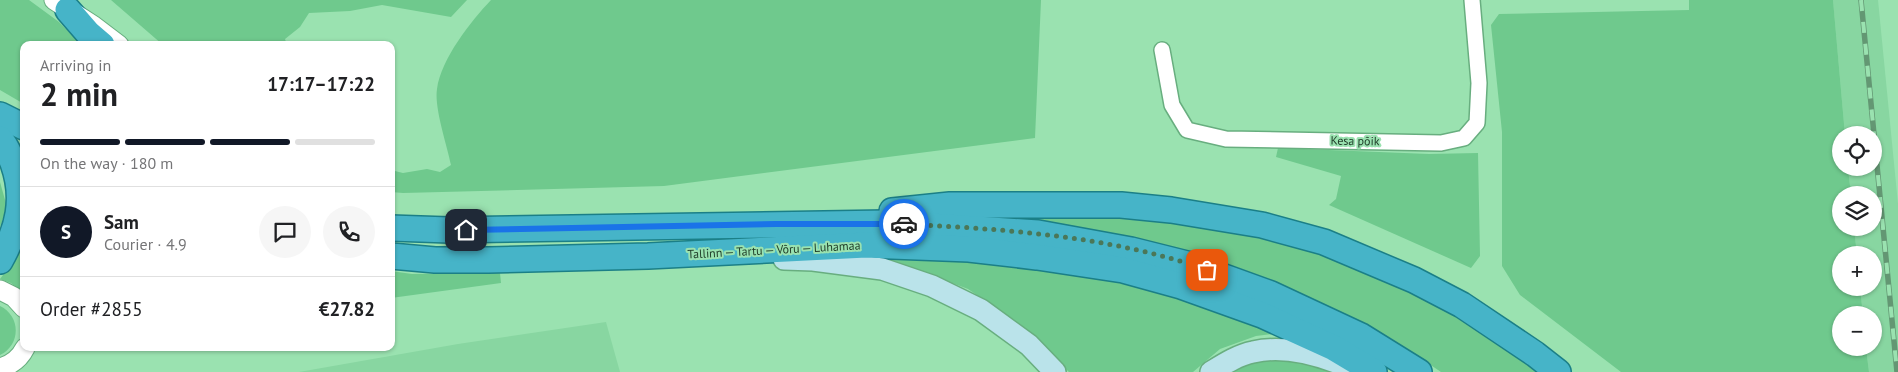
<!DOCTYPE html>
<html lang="en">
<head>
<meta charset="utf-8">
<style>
	:root { --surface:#fff; --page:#f6f6f6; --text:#202124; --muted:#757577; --line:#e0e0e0; --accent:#111827 }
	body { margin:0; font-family:"PT Sans",sans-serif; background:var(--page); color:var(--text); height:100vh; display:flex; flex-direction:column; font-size:19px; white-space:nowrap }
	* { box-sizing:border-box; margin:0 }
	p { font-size:16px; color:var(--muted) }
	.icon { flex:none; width:28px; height:28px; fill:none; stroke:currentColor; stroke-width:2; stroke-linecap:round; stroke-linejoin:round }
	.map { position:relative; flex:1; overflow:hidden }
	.panel { position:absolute; left:20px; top:41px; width:375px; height:310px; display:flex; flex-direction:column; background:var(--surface); border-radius:10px; box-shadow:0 1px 4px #0004 }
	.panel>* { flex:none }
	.fabs { position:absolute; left:1832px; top:126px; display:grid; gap:10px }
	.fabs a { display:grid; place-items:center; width:50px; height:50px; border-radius:50%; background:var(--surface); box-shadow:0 1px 4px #0004; font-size:25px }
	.pin { position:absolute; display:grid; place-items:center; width:42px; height:42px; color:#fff; margin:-21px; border-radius:10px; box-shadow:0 2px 8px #0006 }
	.courier { position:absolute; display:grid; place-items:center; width:50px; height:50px; margin:-25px; border:4px solid #1a73e8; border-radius:50%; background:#fff; color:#222; box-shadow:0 1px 6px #0007 }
	.headline em { font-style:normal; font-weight:600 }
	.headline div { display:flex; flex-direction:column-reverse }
	.headline { display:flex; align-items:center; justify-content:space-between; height:85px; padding:0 20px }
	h1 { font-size:32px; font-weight:600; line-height:38px }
	.bar { display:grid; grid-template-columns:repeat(4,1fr); gap:8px 5px; align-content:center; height:60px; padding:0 20px }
	.bar i { height:6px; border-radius:4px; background:var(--line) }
	.bar .active { background:var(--accent) }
	.bar p { grid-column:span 4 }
	.line { display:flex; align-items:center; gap:12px; padding:0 20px; border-top:1px solid var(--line) }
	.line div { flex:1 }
	.round { display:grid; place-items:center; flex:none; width:52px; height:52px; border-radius:26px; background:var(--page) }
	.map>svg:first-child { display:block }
	.built { fill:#88d6a1 }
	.green { fill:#6fc98d }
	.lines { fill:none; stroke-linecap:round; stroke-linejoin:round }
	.minor-casing { stroke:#68ae7f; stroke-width:18 }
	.tertiary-casing { stroke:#68ae7f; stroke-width:21 }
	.secondary-casing { stroke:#68ae7f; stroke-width:24 }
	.trunk-casing { stroke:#1b7f87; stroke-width:28 }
	.minor { stroke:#fff; stroke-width:15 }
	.tertiary { stroke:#fff; stroke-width:19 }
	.secondary { stroke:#bae3ea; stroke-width:21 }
	.trunk { stroke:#46b4c8; stroke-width:25 }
	.rail-casing { stroke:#639773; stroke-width:5.5 }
	.rail { stroke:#9ae2b0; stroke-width:4; stroke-dasharray:11; stroke-linecap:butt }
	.done { stroke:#4b7758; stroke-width:5; stroke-dasharray:0 9 }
	.route { stroke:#1a73e8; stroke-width:6 }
	.labels { text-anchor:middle; stroke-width:4; stroke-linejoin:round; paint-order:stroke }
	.street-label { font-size:12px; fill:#203d29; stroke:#9ae2b0 }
</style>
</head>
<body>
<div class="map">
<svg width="1898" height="372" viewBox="0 0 1898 372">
	<rect width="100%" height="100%" fill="#9ae2b0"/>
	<!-- built -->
	<g class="built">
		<polygon points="1833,0 1878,0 1898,204 1898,372 1869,372 1866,348 1874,348 1874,315 1863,315 1860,288 1874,288 1874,255 1857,255 1854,228 1874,228 1874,195 1851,195 1848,168 1874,168 1874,135 1845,135"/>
		<polygon points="606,322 620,372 299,372 458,344"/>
	</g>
	<!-- green -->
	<g class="green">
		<polygon points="0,0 29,0 59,22 82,45 24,45 24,104 0,90"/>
		<polygon points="111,0 467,0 451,17 382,5 350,11 309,13 300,27 285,39 287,45 163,45"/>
		<path d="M491,0H1041L1035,138L664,186L403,193L391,192V170L403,173L427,169L440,172L451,165C447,145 434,108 437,89C441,59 471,21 491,0Z"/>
		<polygon points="1689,0 1833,0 1845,135 1841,135 1841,168 1848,168 1851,195 1841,195 1841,228 1854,228 1857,255 1841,255 1841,288 1860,288 1863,315 1841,315 1841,348 1866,348 1869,372 1621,372 1520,295 1502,266 1502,132 1491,25 1499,14 1689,10"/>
		<polygon points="1278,148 1429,154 1478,153 1480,256 1471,268 1329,205 1336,199 1341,176 1276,157"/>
		<polygon points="0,182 7,207 0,227"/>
		<polygon points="1011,216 1166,217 1254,234 1341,259 1428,295 1543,372 1441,372 1392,339 1307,297 1239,268 1148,242"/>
		<polygon points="24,244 24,287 22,292 11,283 0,279 21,251"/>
		<polygon points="879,258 976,258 1058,269 1146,288 1219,312 1273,334 1256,336 1220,349 1193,372 1069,372 1018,323 968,289 918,270"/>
		<polygon points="391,271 412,274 500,273 501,283 391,298"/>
		<path d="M0,306C21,316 21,345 0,355Z"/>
		<polygon points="1272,358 1298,360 1336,372 1233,372 1244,365"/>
	</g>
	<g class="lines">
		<!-- minor casing -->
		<g class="minor-casing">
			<polyline id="minor" points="1162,50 1172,105 1187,130 1226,139 1441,143 1464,138 1477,123 1479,83 1472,0"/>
		</g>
		<!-- tertiary casing -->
		<g class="tertiary-casing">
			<g id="tertiary">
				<polyline points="54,0 94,26 119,45"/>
				<polyline points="0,290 14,297 24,308"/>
				<path d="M0,368C11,365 20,358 25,348"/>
			</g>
		</g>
		<!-- secondary casing -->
		<g class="secondary-casing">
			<g id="secondary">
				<polyline points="784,259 813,260 882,269 932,286 981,310 1029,345 1055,372"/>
				<path d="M1211,372C1224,364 1238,355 1253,352C1287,344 1324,356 1355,370"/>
			</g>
		</g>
		<!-- trunk casing -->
		<g class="trunk-casing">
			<g id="trunk">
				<polyline points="68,10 88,33 102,45"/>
				<polyline points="0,115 24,127"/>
				<path d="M0,139C7,146 9,154 13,163C26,199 18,229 0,261"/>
				<polyline points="892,211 950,205 1121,205 1171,210 1262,225 1324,242 1414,280 1462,305 1535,354 1558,372"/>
				<polyline points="391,228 449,230 886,223 1038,233 1131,250 1191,265 1271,294 1361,336 1419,372"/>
				<polyline points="391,256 435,260 488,260 648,256 866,245 969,249 1037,257 1123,270 1181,286 1262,315 1334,348 1374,372"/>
			</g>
		</g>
		<!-- minor -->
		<use href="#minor" class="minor"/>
		<!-- tertiary -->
		<use href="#tertiary" class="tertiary"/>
		<!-- secondary -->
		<use href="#secondary" class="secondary"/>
		<!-- trunk -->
		<use href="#trunk" class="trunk"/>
		<!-- rail casing -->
		<g class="rail-casing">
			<polyline id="rail" points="1861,0 1897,372"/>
		</g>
		<!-- rail -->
		<use href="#rail" class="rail"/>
	</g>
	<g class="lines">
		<!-- done -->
		<path class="done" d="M904,224C1003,229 1112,236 1207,270"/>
		<!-- route -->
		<polyline class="route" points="466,230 776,224 904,224"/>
	</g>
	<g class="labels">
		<!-- street labels -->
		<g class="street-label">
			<text transform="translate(1355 141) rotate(1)" y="4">Kesa põik</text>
			<text transform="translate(774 250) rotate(-3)" y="4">Tallinn — Tartu — Võru — Luhamaa</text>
		</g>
	</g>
</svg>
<div class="fabs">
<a><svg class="icon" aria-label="locate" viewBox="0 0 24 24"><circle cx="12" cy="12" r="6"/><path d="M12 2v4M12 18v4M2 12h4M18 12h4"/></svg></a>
<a><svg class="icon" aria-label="layers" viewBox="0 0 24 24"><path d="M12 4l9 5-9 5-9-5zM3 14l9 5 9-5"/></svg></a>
<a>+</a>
<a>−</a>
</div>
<div class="pin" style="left:1207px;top:270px;background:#ea580c"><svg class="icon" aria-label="bag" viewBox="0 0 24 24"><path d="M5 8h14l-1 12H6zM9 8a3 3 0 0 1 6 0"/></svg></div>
<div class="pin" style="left:466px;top:230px;background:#1f2937"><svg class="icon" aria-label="home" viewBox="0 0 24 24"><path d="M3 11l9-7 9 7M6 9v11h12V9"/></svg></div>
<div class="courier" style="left:904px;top:224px"><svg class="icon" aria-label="car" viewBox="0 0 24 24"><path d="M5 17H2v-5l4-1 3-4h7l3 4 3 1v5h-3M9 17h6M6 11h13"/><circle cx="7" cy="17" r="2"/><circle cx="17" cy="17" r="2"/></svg></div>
<section class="panel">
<div class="headline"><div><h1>2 min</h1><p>Arriving in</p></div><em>17:17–17:22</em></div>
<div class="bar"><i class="active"></i><i class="active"></i><i class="active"></i><i></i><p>On the way · 180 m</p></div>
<div class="line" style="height:90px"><b class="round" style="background:var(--accent);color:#fff">S</b><div><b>Sam</b><p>Courier · 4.9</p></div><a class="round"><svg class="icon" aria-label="chat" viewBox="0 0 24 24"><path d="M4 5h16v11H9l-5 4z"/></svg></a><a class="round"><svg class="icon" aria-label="phone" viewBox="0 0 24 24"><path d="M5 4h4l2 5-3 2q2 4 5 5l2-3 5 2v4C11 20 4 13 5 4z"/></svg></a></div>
<div class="line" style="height:65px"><div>Order #2855</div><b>€27.82</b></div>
</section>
</div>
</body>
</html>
